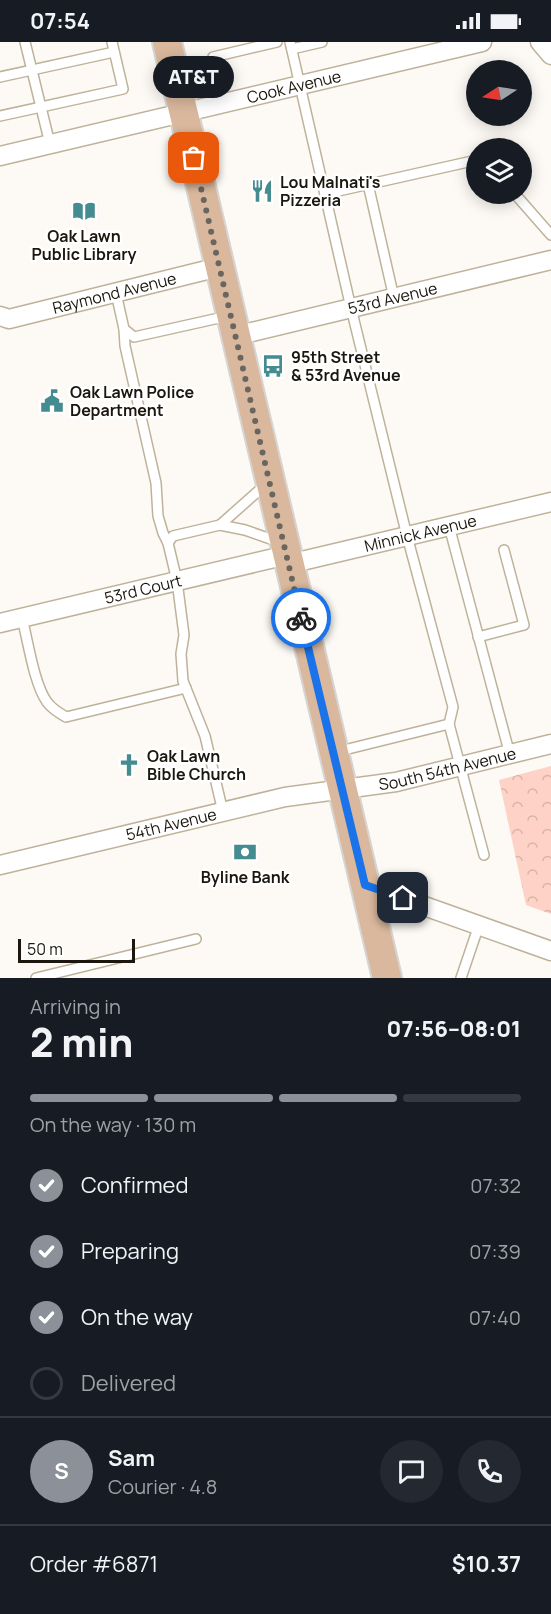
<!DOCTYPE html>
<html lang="en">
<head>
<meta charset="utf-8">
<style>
	:root { --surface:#171b24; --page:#242831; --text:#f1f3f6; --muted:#9ea1a6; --line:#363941; --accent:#8c9099 }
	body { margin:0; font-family:Manrope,sans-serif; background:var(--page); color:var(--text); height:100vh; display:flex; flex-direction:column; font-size:22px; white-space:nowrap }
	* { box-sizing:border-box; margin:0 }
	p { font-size:20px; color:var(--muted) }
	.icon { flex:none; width:33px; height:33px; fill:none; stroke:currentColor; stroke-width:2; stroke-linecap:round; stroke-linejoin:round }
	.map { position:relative; height:936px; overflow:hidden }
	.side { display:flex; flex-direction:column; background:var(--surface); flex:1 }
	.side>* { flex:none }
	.needle { width:39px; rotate:258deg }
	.buttons { position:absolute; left:466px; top:18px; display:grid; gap:12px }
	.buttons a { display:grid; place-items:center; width:66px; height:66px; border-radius:50%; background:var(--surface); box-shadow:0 3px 15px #0003; font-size:30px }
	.scale { position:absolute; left:18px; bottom:15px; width:117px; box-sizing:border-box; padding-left:6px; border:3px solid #1b170e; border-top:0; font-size:16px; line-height:21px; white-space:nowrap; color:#1b170e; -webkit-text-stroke:4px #fff; paint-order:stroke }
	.pin { position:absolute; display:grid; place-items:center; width:51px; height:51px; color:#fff; margin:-26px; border-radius:12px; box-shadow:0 3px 9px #0006 }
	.courier { position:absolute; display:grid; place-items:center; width:60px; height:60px; margin:-30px; border:4px solid #1a73e8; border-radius:50%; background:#fff; color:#222; box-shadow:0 2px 8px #0007 }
	.bubble { position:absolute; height:42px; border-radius:21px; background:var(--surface); box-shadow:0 3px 15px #0003; font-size:20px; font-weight:800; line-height:42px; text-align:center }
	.overview em { font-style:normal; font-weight:800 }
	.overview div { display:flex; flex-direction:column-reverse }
	.overview { display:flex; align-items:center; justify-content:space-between; height:102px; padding:0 30px }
	h1 { font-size:39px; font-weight:800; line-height:45px }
	.bar { display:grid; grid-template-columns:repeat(4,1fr); gap:9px 6px; align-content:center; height:72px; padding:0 30px }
	.bar i { height:8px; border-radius:4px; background:var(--line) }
	.bar .on { background:var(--accent) }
	.bar p { grid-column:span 4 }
	.line { display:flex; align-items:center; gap:15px; padding:0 30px; border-top:2px solid var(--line) }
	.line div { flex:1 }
	.round { display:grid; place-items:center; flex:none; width:63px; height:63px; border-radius:32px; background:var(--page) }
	ol { padding:0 30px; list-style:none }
	li { display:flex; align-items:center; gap:18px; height:66px }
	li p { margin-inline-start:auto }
	li .icon { padding:6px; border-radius:50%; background:var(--accent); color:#fff; stroke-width:4 }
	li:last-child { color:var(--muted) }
	li i { width:33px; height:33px; border:3px solid var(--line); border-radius:50% }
	.status { display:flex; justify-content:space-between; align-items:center; height:42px; padding:0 30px; background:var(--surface); direction:ltr }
	.status svg { height:16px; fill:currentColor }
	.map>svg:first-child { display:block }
	.park { fill:url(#park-crowns) }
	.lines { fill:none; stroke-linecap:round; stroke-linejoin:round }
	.service-casing { stroke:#bfb29a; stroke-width:12 }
	.minor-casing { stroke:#bfb29a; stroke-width:21 }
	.primary-casing { stroke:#d6d5d4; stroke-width:32 }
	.service { stroke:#fff; stroke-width:9 }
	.minor { stroke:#fff; stroke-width:18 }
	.primary { stroke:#dab89d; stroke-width:28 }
	.done { stroke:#6a665f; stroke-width:6; stroke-dasharray:0 10.8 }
	.route { stroke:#1a73e8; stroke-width:8 }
	.labels { text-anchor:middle; stroke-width:5; stroke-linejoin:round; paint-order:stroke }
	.street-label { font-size:16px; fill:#1b170e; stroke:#fff }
	.poi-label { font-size:16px; font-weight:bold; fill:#1b170e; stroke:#fff; text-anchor:start }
</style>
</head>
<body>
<div class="status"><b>07:54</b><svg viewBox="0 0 49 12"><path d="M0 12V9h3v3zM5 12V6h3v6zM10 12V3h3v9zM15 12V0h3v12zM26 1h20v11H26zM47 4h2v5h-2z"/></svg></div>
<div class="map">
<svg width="551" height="936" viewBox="0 0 551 936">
	<defs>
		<pattern id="park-crowns" width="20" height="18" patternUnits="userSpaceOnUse" patternTransform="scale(1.5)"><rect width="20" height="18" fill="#fed2c6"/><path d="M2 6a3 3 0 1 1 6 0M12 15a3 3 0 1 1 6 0" fill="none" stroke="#d9b4a9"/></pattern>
	</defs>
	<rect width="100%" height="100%" fill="#fdfaf5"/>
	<!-- park -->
	<polygon class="park" points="551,724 551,872 526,863 499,738"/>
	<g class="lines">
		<!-- service casing -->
		<g class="service-casing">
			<g id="service">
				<polyline points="25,0 50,102"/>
				<polyline points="290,0 351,266 407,494 453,665 449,682"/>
				<polyline points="292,7 322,0"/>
				<polyline points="213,15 277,0"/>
				<polyline points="0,35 114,10"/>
				<polyline points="0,74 123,47 112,0"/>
				<polyline points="368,142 394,256"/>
				<polyline points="325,152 477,118"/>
				<polyline points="515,152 551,193"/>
				<polyline points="116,251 124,287 134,295 228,274"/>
				<polyline points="124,287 125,304 156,441 158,474 163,491 168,501"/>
				<polyline points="220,483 265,443"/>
				<polyline points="449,484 510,713"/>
				<path d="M22,576C28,599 34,642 47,660C52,667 59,671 66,675L186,646"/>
				<polyline points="478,595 524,583 504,508"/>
				<polyline points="336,710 449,682 484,813"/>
				<polyline points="223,770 205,694 183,639 181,612 184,593 177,539 168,501 173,494 220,483 245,488 279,500"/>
				<polyline points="36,936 196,897"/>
				<polyline points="461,936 479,883"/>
			</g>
		</g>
		<!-- minor casing -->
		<g class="minor-casing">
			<g id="minor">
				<polyline points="540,0 551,13"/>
				<path id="s1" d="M0,114L482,0"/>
				<path id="s2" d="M0,274L9,277L219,225"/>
				<path id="s3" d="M235,294L551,218"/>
				<path id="s4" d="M289,522L551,460"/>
				<path id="s5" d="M0,581L287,513"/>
				<path id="s6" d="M0,823L285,755L396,740L551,702"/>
				<polyline points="365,843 551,909"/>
			</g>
		</g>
		<!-- primary casing -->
		<g class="primary-casing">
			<polyline id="primary" points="167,0 387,936"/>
		</g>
		<!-- service -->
		<use href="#service" class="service"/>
		<!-- minor -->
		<use href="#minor" class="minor"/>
		<!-- primary -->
		<use href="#primary" class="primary"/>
	</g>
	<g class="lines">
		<!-- done -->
		<polyline class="done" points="194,116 301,576"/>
		<!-- route -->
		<polyline class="route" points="301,576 365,843 403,856"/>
	</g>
	<!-- icons -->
	<defs>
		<g id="restaurant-bare" transform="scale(1.8)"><path d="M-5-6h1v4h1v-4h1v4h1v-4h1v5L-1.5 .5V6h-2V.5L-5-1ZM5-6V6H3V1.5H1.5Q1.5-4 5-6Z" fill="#448c90" stroke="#fff" stroke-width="2.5" paint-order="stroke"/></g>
		<g id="library-bare" transform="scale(1.8)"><path d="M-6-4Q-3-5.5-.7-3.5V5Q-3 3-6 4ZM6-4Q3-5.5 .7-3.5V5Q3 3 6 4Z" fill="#448c90" stroke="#fff" stroke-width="2.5" paint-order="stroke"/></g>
		<g id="bus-bare" transform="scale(1.8)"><path d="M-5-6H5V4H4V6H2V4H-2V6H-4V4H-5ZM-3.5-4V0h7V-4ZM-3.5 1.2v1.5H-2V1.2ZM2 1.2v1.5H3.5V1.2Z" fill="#448c90" stroke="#fff" stroke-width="2.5" paint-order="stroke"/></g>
		<g id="civic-bare" transform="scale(1.8)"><path d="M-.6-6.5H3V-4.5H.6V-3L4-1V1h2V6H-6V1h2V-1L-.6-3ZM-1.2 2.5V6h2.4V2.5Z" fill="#448c90" stroke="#fff" stroke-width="2.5" paint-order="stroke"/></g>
		<g id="church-bare" transform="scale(1.8)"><path d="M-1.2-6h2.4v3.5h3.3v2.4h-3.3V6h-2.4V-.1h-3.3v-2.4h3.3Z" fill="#448c90" stroke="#fff" stroke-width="2.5" paint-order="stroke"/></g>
		<g id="bank-bare" transform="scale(1.8)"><path d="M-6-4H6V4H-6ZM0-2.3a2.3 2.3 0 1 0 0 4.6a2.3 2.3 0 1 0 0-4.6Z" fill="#448c90" stroke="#fff" stroke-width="2.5" paint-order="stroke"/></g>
	</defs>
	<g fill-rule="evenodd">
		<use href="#restaurant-bare" x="262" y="149"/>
		<use href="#library-bare" x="84" y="169"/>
		<use href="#bus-bare" x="273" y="324"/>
		<use href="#civic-bare" x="52" y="359"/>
		<use href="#church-bare" x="129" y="723"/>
		<use href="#bank-bare" x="245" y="810"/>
	</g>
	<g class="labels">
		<!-- street labels -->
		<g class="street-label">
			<text dy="6" stroke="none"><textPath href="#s1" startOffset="302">Cook Avenue</textPath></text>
			<text dy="6" stroke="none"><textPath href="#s2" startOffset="118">Raymond Avenue</textPath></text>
			<text dy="6" stroke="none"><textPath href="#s3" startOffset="162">53rd Avenue</textPath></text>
			<text dy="6" stroke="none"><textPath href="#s4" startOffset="135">Minnick Avenue</textPath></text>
			<text dy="6" stroke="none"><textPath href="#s5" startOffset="147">53rd Court</textPath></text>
			<text dy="6" stroke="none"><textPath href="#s6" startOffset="458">South 54th Avenue</textPath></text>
			<text dy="6" stroke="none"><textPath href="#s6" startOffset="176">54th Avenue</textPath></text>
		</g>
		<!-- poi labels -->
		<g class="poi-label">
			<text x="280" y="146">Lou Malnati's<tspan x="280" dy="18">Pizzeria</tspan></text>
			<text x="84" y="200" text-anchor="middle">Oak Lawn<tspan x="84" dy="18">Public Library</tspan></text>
			<text x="291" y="321">95th Street<tspan x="291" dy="18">&amp; 53rd Avenue</tspan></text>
			<text x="70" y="356">Oak Lawn Police<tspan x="70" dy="18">Department</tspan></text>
			<text x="147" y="720">Oak Lawn<tspan x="147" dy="18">Bible Church</tspan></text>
			<text x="245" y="841" text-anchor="middle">Byline Bank</text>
		</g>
	</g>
</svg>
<div class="buttons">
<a><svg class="needle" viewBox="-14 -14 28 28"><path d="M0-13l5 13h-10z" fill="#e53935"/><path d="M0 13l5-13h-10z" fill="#9ea1a6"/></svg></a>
<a><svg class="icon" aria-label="layers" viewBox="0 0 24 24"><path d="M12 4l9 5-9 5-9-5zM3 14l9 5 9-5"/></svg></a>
</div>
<div class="scale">50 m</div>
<div class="pin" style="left:194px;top:116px;background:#ea580c"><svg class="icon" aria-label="bag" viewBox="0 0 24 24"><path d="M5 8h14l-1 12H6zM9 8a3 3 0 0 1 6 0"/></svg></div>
<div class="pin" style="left:403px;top:856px;background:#1f2937"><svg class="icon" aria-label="home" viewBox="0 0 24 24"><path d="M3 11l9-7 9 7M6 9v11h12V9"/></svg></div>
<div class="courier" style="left:301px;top:576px"><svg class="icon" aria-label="bike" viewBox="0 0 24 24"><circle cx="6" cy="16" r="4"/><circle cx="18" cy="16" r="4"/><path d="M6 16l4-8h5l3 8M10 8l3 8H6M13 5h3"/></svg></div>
<div class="bubble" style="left:153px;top:14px;width:81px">AT&amp;T</div>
</div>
<section class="side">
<div class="overview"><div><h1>2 min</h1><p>Arriving in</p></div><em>07:56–08:01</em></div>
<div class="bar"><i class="on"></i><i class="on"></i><i class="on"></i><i></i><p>On the way · 130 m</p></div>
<ol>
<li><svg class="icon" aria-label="check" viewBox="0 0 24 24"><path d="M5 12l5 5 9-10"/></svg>Confirmed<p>07:32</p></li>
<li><svg class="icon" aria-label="check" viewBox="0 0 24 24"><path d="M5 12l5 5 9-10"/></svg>Preparing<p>07:39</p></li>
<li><svg class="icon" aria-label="check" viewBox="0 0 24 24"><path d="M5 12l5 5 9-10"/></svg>On the way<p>07:40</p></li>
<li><i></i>Delivered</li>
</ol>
<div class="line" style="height:108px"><b class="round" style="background:var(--accent);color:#fff">S</b><div><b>Sam</b><p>Courier · 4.8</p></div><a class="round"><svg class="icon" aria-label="chat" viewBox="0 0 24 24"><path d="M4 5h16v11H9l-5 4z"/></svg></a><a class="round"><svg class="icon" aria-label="phone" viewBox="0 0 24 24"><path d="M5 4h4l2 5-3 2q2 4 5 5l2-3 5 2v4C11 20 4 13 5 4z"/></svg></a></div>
<div class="line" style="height:78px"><div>Order #6871</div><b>$10.37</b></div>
</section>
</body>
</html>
